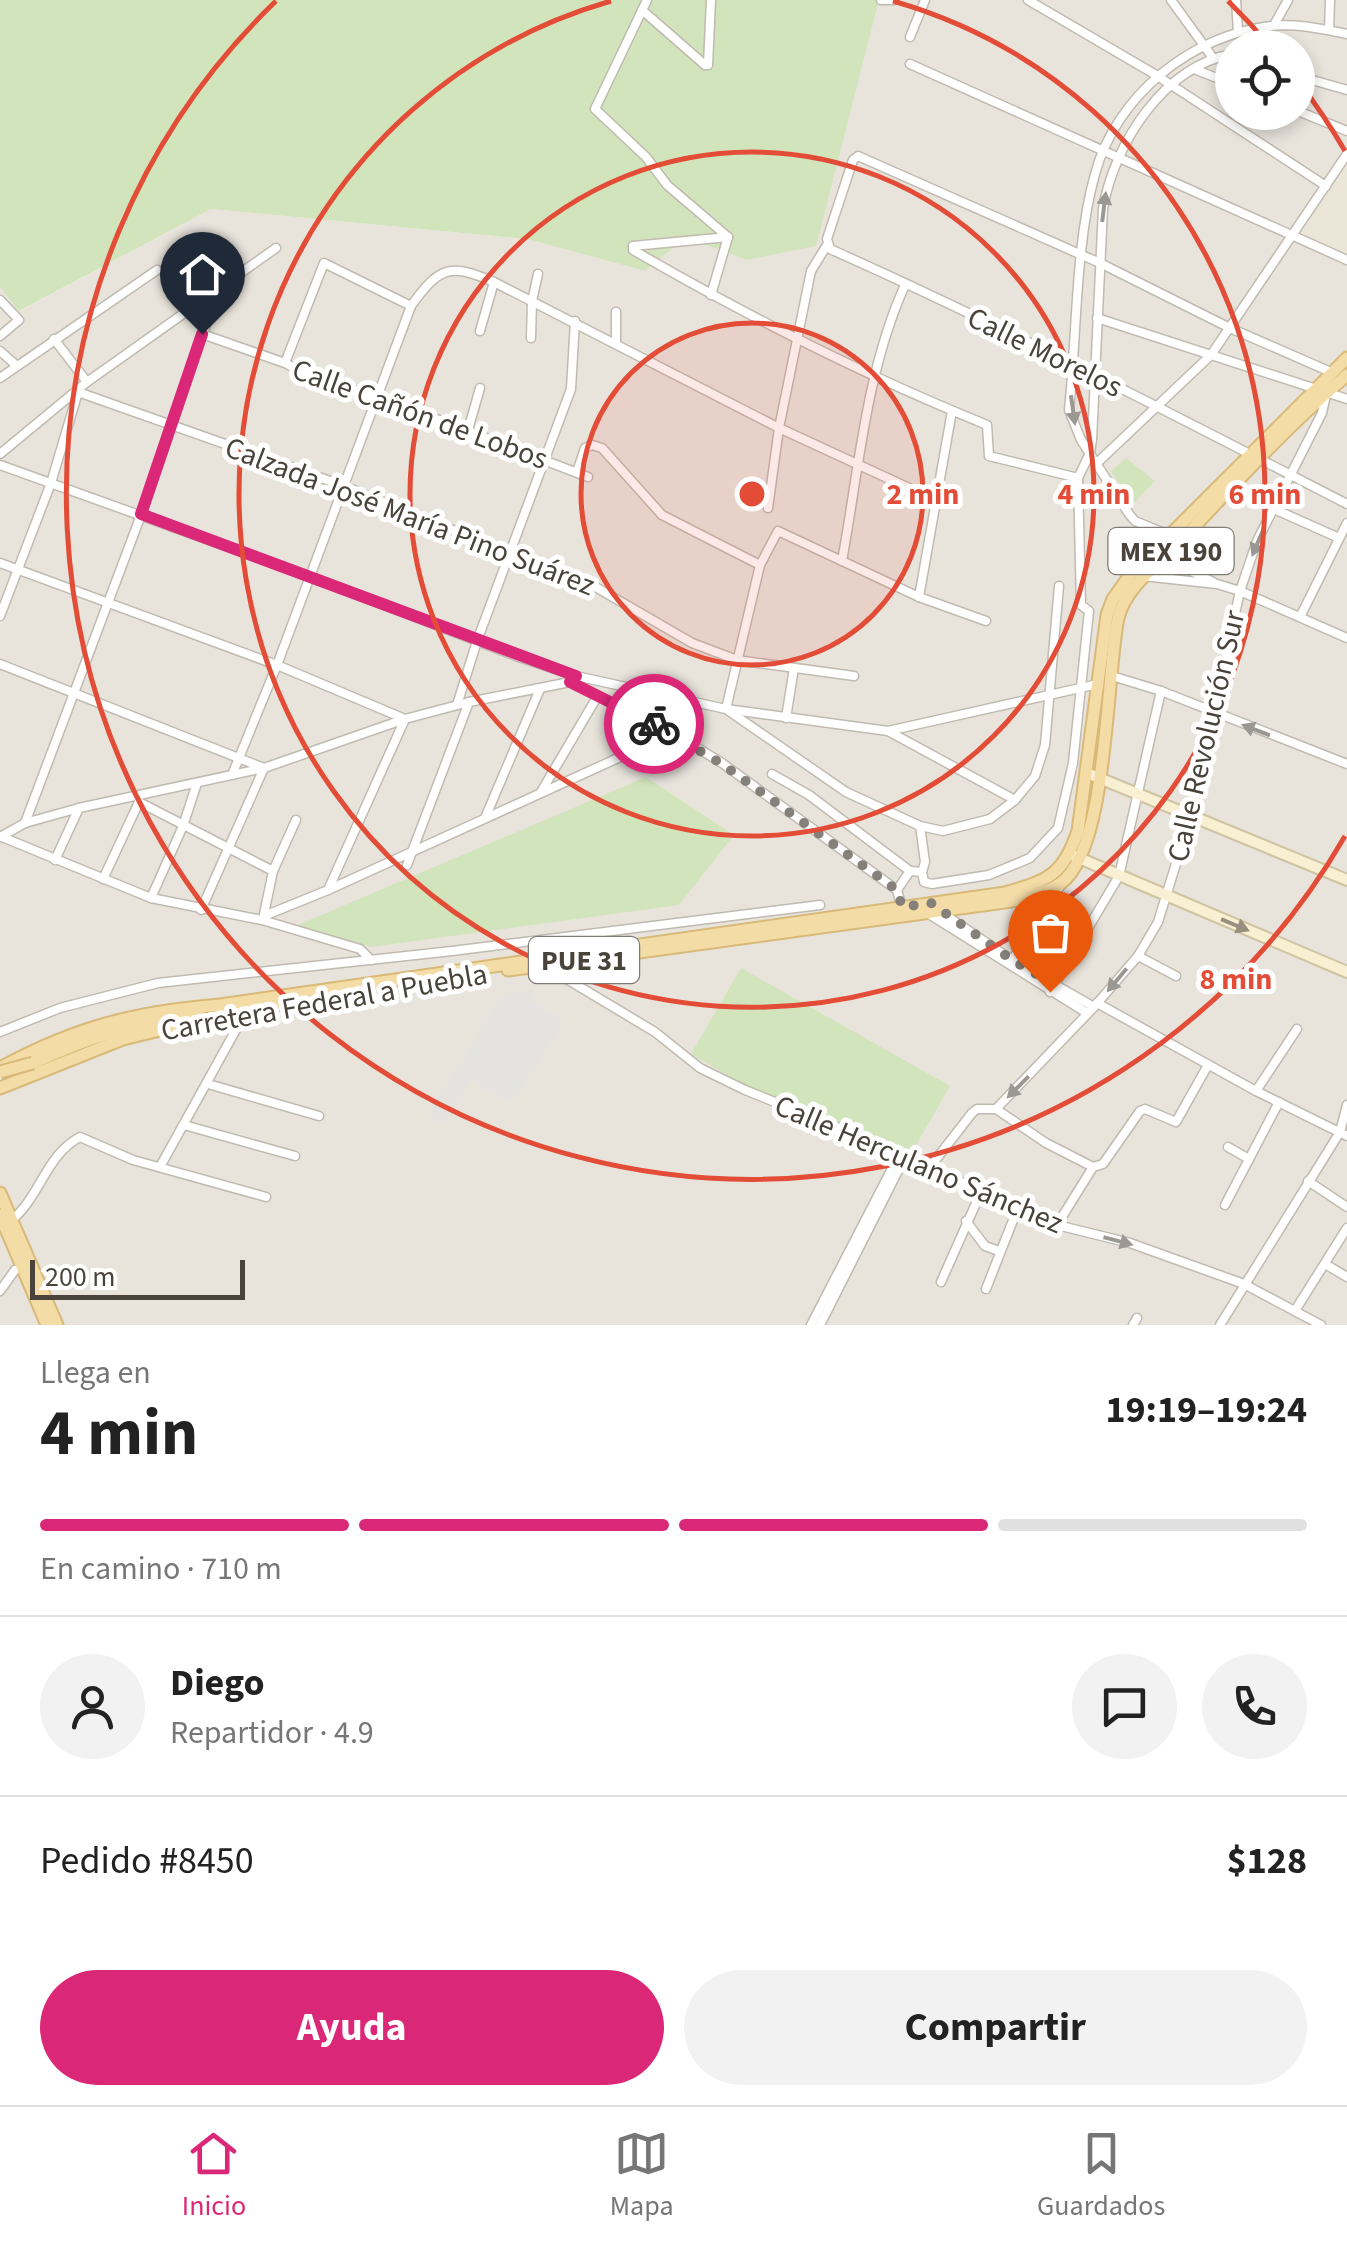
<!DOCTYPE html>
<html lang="es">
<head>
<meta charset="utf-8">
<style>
	:root { --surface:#fff; --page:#f2f2f2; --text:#222; --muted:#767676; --line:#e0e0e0; --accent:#db2777 }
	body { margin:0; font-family:"Source Sans 3",sans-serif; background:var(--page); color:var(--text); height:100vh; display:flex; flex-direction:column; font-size:38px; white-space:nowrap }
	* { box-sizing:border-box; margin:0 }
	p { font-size:32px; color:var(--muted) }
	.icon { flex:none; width:55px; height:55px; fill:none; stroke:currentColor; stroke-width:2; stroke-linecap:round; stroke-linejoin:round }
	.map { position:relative; height:1325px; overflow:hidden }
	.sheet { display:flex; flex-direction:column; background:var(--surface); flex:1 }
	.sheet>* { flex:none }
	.controls { position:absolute; left:1215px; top:30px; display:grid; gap:20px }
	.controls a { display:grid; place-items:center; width:100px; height:100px; border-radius:50%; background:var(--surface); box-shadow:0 5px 15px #0003; font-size:50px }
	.scale { position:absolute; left:30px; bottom:25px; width:215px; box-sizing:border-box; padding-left:10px; border:5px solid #49433b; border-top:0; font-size:28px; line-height:35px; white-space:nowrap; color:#49433b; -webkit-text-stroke:8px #fff; paint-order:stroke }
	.pin { position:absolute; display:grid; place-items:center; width:85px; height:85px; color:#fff; margin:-102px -42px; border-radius:50% 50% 50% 0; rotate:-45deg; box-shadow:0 0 10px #0007 }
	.pin .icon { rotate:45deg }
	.courier { position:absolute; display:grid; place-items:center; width:100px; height:100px; margin:-50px; border:8px solid #db2777; border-radius:50%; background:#fff; color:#222; box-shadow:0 2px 12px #0007 }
	.head em { font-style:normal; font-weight:700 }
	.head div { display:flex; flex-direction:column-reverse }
	.head { display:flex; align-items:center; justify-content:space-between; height:170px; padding:0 40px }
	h1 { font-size:65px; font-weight:700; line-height:75px }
	.bar { display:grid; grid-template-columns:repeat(4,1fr); gap:15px 10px; align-content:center; height:120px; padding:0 40px }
	.bar i { height:12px; border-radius:8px; background:var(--line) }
	.bar .selected { background:var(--accent) }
	.bar p { grid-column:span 4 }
	.line { display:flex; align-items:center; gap:25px; padding:0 40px; border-top:2px solid var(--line) }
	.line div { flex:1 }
	.round { display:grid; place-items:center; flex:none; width:105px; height:105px; border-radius:52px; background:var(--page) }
	.primary-button { display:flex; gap:20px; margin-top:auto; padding:20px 40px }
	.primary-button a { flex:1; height:115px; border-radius:60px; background:var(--accent); color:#fff; font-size:40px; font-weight:700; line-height:115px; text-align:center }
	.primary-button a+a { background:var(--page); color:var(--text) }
	.tabs { display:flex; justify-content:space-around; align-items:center; height:140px; border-top:2px solid var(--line); background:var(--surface); font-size:28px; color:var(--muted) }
	.tabs a { display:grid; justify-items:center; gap:5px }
	.tabs .selected { color:var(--accent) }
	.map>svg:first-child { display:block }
	.residential { fill:#e8e4dc; fill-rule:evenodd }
	.education { fill:#ece6d9 }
	.green { fill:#d2e4bb }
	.parking { fill:#e4e3e0 }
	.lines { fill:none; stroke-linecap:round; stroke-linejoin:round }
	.street-casing { stroke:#c0bab0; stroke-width:11 }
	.secondary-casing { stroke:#cfc3a2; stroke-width:14 }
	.primary-casing { stroke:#d8b978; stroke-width:15 }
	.street { stroke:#fff; stroke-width:8 }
	.secondary { stroke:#f9efd2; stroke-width:10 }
	.primary { stroke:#f4dca7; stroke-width:11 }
	.primary-bridge-casing { stroke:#d8b978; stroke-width:15; stroke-linecap:butt }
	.primary-bridge { stroke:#f4dca7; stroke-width:11 }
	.oneway { fill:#9b9893 }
	.oneway2 { fill:#98907f }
	.done { stroke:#858079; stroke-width:10; stroke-dasharray:0 18 }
	.route { stroke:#db2777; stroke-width:12 }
	.ring { fill:none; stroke:#e34c36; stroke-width:5 }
	.labels { text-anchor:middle; stroke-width:10; stroke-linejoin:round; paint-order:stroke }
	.shield { fill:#fff; stroke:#807b76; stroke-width:2.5 }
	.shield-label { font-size:28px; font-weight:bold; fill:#49433b }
	.street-label { font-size:30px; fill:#49433b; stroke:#fff }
	.centre { fill:#e34c36; stroke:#fff; stroke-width:5 }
	.ring-label { font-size:30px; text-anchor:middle; font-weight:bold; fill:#e34c36; stroke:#fff; stroke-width:10; stroke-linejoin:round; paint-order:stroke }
</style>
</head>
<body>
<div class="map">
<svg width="1347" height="1325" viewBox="0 0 1347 1325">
	<rect width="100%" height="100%" fill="#f5f2ed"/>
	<!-- residential -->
	<path class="residential" d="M879,0H1347V1325H0V287L20,311L211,209L527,239L645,271L686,237L746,260ZM1232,48H1298V112H1232Z"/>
	<!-- education -->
	<polygon class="education" points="1347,165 1347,257 1299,237"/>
	<!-- green -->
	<g class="green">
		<polygon points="0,0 879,0 816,246 746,260 686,237 645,271 527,239 211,209 19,311 0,287"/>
		<polygon points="1126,458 1155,481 1133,504 1111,471"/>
		<polygon points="646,777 734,835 679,905 371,947 293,927"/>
		<polygon points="741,968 950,1086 912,1152 747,1086 691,1054"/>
	</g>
	<!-- parking -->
	<polygon class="parking" points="534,989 533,1002 564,1021 512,1103 472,1079 442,1124 427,1115 504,994"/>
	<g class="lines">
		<!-- street casing -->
		<g class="street-casing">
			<g id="street">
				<polyline points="647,0 595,109 646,157 667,185 728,237"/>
				<polyline points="881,0 894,0"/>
				<polyline points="1028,0 1156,75 1326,186"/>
				<polyline points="1171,0 1213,58"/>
				<polyline points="1236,0 1238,32"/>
				<polyline points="642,10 705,65 708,65 711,0"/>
				<polyline points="1274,25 1288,0"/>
				<polyline points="1329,30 1330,0"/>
				<polyline points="910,37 925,0"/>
				<polyline points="910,64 1347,260"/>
				<polyline points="1194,69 1232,84"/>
				<polyline points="1298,76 1347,90"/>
				<polyline points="1298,111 1347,131"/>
				<path d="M633,246V250C747,316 866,376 987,425L989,456L1078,478"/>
				<polyline points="633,246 728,237"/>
				<polyline points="711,295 728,237"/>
				<polyline points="0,300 19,320 0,336"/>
				<polyline points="1097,318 1347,399"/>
				<polyline points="480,331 494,282"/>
				<polyline points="202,334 285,363 321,382 376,396 588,477"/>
				<polyline points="531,338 532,301 538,274"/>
				<polyline points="54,339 87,382"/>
				<polyline points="616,343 616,312"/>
				<polyline points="0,351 17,366"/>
				<polyline points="285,363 324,263 411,306"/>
				<path d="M1333,373L1230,328L1100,263L858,156L853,160L827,239L830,249C1005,327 1176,416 1347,504"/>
				<polyline points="0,378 157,270"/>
				<polyline points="468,430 480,388"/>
				<polyline points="0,454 87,382 276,248"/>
				<polyline points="1097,463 1211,355 1347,154"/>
				<polyline points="0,465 309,576 519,657 576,676 726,709 888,731 1098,684"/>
				<polyline points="577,472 585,448 592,445 602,448 662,515 760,565"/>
				<polyline points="768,508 779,428 811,271 827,245"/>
				<polyline points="1274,509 1339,538"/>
				<path d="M1169,535L1135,521L1129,514L1081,440L1069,410C1077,336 1075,245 1095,174C1116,96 1191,35 1271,26C1297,23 1322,29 1347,34"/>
				<polyline points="1163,557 1213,582"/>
				<path d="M842,561C859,469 866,371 905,285"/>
				<polyline points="0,563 277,665 405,719 328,890"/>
				<polyline points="1143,576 1217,584 1240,591 1347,638"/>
				<polyline points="919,597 952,411"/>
				<polyline points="0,616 51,483 78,392 344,486 512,554 580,578 692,643 737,660 854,676"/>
				<polyline points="1300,617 1347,523"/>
				<polyline points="986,621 919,597 778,531 760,565 726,709 846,792 920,826 943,831 990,819 1015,800 1035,776 1045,745 1059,586"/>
				<polyline points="0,664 264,768 201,910"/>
				<polyline points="1112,676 1161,691 1347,764"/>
				<polyline points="570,682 673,733 722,763 897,890 903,912"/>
				<polyline points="457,705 477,641 571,389 575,321"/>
				<polyline points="786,718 794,668"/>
				<polyline points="888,731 1015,800"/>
				<polyline points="772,774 809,795 910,871"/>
				<path d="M232,775L277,665L411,306C440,266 450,263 494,282L779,428L937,501"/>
				<polyline points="541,792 597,697"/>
				<polyline points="139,802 273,871 263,919"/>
				<polyline points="485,818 540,689"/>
				<polyline points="25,823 141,515 208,319"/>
				<polyline points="0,837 25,823 79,808 264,768 405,719 469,702 570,682 576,676"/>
				<polyline points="2,837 151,898 262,920 360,949 371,960"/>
				<polyline points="55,860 79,808"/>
				<polyline points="407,865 469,702"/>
				<polyline points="273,871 296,820"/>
				<path d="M922,872L924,882L932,884L989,875L1030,858L1058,828L1073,763L1089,611L1081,605L1078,478L1090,453L1092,440L1103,208C1115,143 1163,67 1232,54"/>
				<polyline points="103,879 139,802"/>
				<polyline points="897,890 910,871 922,872 925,862 920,826"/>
				<polyline points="151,898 183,826 197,783"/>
				<polyline points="941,912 1012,960 1094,1007"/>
				<polyline points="929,914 1087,1013"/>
				<polyline points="264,916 328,890 673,733"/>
				<polyline points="1138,956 1176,976"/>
				<polyline points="1011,962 1060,886"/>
				<polyline points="545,966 655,1032 700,1068 745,1090 906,1155 1017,1210 1057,1225 1130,1243 1244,1284 1321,1325"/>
				<polyline points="1050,992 1119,876 1161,691"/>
				<polyline points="1097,1003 1256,1091 1347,1136"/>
				<polyline points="0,1032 60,1008 158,983 452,951 820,905"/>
				<polyline points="208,1084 319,1116"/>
				<polyline points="1256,1091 1297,1029"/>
				<polyline points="996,1109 1046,1143 1093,1167"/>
				<polyline points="184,1125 295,1156"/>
				<polyline points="1228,1147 1249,1159"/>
				<polyline points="161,1165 248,1008"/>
				<polyline points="930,1167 972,1113 977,1109 996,1109 1094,1007 1138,956 1158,922 1191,815 1240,591 1257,541 1322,413 1326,395"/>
				<polyline points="1308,1181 1347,1207"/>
				<polyline points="1225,1205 1279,1102"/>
				<path d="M12,1220C41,1195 46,1155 80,1137L133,1160L266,1197"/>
				<polyline points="966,1221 985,1246 999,1251"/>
				<polyline points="1057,1225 1093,1167 1103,1164 1140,1111 1145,1109 1176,1122 1208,1065"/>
				<polyline points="1325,1264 1347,1277"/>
				<polyline points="941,1282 981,1192"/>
				<polyline points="986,1289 1017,1210"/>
				<polyline points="0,1291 15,1270"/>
				<polyline points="1296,1309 1347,1228"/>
				<polyline points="811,1325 900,1153"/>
				<polyline points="820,1325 906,1155"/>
				<polyline points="1133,1325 1137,1318"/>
				<polyline points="1220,1325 1340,1132 1347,1105"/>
			</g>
		</g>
		<!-- secondary casing -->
		<g class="secondary-casing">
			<g id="secondary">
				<polyline points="1087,773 1347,880"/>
				<polyline points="1072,855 1347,972"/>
			</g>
		</g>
		<!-- primary casing -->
		<g class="primary-casing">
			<g id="primary">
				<path d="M508,970L1019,900C1033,895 1049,892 1061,883C1108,849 1106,676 1118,618C1126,586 1158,565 1180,542C1234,484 1287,426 1347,375"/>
				<path d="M33,1063C89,1037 139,1020 201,1017"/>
				<path d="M0,1068C76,1027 134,1012 220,1005L1005,893C1049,880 1062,876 1078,831L1107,615L1113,599L1130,575L1347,358"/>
				<polyline points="0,1088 123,1039 218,1016 317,998"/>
				<polyline points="0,1193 57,1325"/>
				<polyline points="0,1215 47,1325"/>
			</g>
		</g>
		<!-- street -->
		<use href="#street" class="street"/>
		<!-- secondary -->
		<use href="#secondary" class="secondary"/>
		<!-- primary -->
		<use href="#primary" class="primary"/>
		<!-- primary-bridge casing -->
		<g class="primary-bridge-casing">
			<polyline id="primary-bridge" points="0,1072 33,1063"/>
		</g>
		<!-- primary-bridge -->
		<use href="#primary-bridge" class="primary-bridge"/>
	</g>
	<!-- one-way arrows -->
	<defs><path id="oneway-solid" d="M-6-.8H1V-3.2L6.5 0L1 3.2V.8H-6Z" transform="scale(2.5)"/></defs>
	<g class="oneway">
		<use href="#oneway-solid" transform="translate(1104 207) rotate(-83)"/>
		<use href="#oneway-solid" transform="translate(1073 410) rotate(82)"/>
		<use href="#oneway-solid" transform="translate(1258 542) rotate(113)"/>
		<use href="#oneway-solid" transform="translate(1256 730) rotate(-159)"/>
		<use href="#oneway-solid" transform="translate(1117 980) rotate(130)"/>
		<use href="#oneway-solid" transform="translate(1018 1087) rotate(135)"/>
		<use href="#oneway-solid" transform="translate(1118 1241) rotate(15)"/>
	</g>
	<use class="oneway2" href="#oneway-solid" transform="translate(1235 925) rotate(23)"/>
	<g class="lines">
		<!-- done -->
		<polyline class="done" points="654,724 722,764 897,890 902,907 931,903 1012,960 1055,985 1050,992"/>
		<!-- route -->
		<polyline class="route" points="202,334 141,514 576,676 570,682 654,724"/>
	</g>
	<!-- distance rings -->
	<circle cx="752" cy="494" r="171" fill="#e34c36" fill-opacity=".12"/>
	<g class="ring">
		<circle cx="752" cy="494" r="171"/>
		<circle cx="752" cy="494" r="342"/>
		<path d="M893 1A513 513 0 1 1 611 1"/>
		<path d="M1345 836A685 685 0 1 1 276 1M1228 1A685 685 0 0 1 1269 45M1299 82A685 685 0 0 1 1345 151"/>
	</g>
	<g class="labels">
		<!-- shield labels -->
		<g class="shield">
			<rect x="1108.5" y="528" width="125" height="46" rx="8"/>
			<rect x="529" y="937" width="110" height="46" rx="8"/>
		</g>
		<g class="shield-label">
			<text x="1171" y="561">MEX 190</text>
			<text x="584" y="970">PUE 31</text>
		</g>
		<!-- street labels -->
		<g class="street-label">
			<text transform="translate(1045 352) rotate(26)" y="10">Calle Morelos</text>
			<text transform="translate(420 414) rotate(20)" y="10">Calle Cañón de Lobos</text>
			<text transform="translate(410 516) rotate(21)" y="10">Calzada José María Pino Suárez</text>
			<text transform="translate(1206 736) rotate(-77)" y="10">Calle Revolución Sur</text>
			<text transform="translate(324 1002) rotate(-10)" y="10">Carretera Federal a Puebla</text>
			<text transform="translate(919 1164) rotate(23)" y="10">Calle Herculano Sánchez</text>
		</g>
	</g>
	<circle cx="752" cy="494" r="15" class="centre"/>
	<g class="ring-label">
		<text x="923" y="504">2 min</text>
		<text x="1094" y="504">4 min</text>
		<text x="1265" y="504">6 min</text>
		<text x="1236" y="989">8 min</text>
	</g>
</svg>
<div class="controls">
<a><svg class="icon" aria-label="locate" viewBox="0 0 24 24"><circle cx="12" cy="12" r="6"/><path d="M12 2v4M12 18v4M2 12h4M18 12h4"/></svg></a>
</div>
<div class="scale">200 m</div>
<div class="pin" style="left:1050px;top:992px;background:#ea580c"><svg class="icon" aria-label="bag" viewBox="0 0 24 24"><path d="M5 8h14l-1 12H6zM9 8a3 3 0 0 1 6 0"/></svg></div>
<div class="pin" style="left:202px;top:334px;background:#1f2937"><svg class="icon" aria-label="home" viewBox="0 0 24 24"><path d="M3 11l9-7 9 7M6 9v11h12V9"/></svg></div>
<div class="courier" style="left:654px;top:724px"><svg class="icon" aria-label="bike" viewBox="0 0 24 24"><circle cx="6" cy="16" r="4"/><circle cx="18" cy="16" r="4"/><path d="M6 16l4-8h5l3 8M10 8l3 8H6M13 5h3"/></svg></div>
</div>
<section class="sheet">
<div class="head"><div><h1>4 min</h1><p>Llega en</p></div><em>19:19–19:24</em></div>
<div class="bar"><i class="selected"></i><i class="selected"></i><i class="selected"></i><i></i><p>En camino · 710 m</p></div>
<div class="line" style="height:180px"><a class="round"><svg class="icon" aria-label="person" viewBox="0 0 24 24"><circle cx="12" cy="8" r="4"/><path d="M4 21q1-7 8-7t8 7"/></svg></a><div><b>Diego</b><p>Repartidor · 4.9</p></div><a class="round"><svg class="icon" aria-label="chat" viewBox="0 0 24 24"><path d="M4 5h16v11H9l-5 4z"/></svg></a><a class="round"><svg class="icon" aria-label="phone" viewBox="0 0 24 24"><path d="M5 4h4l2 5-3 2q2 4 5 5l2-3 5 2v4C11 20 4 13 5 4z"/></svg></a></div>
<div class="line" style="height:130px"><div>Pedido #8450</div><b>$128</b></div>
<div class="primary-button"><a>Ayuda</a><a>Compartir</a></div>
</section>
<nav class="tabs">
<a class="selected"><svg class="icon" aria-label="home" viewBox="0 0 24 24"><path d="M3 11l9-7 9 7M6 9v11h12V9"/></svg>Inicio</a>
<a><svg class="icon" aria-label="map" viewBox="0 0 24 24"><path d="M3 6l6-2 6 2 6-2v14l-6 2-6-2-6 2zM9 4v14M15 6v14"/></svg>Mapa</a>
<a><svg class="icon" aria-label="saved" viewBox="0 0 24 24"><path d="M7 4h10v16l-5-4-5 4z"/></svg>Guardados</a>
</nav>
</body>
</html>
